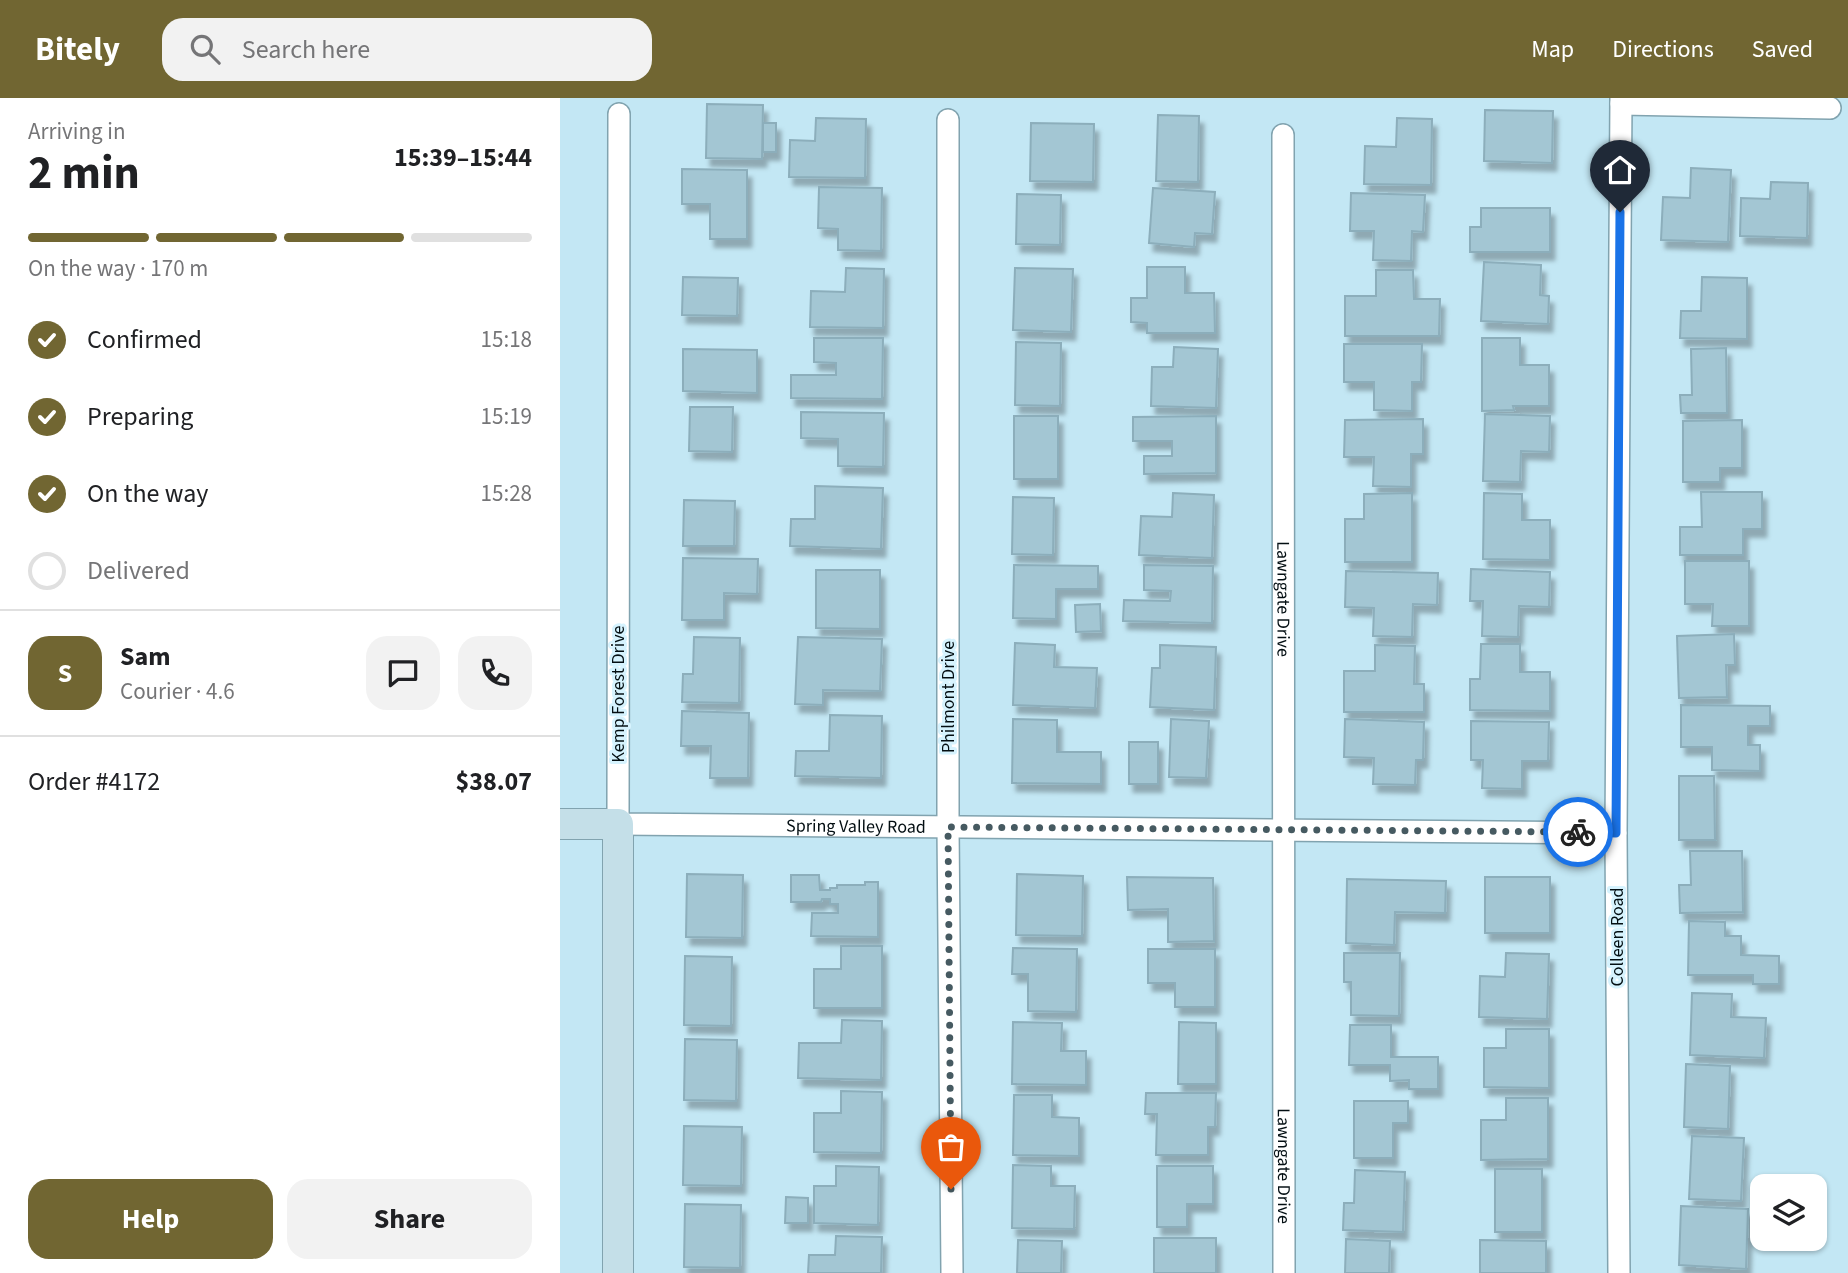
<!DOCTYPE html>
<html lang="en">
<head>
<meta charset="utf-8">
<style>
	:root { --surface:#fff; --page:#f2f2f2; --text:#202124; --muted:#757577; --line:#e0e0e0; --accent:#716632 }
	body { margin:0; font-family:"Source Sans 3",sans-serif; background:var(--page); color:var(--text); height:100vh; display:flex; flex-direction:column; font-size:26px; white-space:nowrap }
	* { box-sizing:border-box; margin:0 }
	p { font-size:23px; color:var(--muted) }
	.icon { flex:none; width:38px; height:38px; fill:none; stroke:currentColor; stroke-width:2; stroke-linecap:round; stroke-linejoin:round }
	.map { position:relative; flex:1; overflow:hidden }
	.side { display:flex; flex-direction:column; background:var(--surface); width:560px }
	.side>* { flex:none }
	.tools { position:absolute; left:1190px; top:1076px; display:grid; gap:14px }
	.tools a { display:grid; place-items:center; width:77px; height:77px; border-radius:14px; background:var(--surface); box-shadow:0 2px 5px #0004; font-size:35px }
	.pin { position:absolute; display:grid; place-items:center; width:60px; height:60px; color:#fff; margin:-72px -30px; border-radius:50% 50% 50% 0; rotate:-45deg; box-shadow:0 0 7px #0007 }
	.pin .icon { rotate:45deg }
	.courier { position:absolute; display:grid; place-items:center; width:70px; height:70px; margin:-35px; border:5px solid #1a73e8; border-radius:50%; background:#fff; color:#222; box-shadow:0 2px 9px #0007 }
	.summary em { font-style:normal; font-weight:700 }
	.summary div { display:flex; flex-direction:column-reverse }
	.summary { display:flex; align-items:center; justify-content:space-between; height:119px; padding:0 28px }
	h1 { font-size:46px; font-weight:700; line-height:52px }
	.bar { display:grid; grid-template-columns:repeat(4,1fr); gap:10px 7px; align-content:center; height:84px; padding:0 28px }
	.bar i { height:9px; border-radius:5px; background:var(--line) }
	.bar .on { background:var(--accent) }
	.bar p { grid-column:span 4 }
	.line { display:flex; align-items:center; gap:18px; padding:0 28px; border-top:2px solid var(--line) }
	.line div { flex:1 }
	.round { display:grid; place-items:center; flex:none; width:74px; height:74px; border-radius:21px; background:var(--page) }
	ol { padding:0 28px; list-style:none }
	li { display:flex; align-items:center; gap:21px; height:77px }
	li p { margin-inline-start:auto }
	li .icon { padding:7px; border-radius:50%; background:var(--accent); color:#fff; stroke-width:4 }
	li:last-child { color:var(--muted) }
	li i { width:38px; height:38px; border:4px solid var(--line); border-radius:50% }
	.action { display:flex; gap:14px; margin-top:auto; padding:14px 28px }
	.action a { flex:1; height:80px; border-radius:21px; background:var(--accent); color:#fff; font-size:28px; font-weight:700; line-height:80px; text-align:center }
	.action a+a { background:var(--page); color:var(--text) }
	header { display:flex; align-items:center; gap:42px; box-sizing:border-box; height:98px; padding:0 35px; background:var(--accent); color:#fff }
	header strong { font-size:33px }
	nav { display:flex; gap:38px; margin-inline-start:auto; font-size:24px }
	.search { width:490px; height:63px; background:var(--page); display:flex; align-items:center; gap:18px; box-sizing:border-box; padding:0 24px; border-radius:21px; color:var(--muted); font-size:26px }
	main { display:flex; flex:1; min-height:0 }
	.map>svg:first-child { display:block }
	.building { fill:#a3c6d3; stroke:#8caebb; stroke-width:2; filter:url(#shadow) }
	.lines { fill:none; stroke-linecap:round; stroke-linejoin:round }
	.street-casing { stroke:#81a3af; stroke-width:24 }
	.secondary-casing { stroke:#81a3af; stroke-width:32 }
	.street { stroke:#fff; stroke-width:21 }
	.secondary { stroke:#c4dfe8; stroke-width:30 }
	.done { stroke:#465a61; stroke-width:7; stroke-dasharray:0 12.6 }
	.route { stroke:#1a73e8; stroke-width:9 }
	.labels { text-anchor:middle; stroke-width:6; stroke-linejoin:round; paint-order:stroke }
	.street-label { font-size:18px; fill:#030e12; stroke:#d6f3fe }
</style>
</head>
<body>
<header>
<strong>Bitely</strong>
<div class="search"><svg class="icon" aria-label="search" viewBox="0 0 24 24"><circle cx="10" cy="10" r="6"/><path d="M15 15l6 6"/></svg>Search here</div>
<nav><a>Map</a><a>Directions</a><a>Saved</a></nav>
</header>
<main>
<section class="side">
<div class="summary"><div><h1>2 min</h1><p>Arriving in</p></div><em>15:39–15:44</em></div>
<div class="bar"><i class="on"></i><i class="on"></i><i class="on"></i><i></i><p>On the way · 170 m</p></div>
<ol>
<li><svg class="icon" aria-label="check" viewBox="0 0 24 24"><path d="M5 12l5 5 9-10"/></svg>Confirmed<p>15:18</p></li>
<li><svg class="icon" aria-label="check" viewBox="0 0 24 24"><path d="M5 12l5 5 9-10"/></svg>Preparing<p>15:19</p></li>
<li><svg class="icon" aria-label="check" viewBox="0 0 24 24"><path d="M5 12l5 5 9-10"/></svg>On the way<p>15:28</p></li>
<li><i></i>Delivered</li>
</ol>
<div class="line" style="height:126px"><b class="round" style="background:var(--accent);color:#fff">S</b><div><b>Sam</b><p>Courier · 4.6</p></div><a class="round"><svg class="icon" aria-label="chat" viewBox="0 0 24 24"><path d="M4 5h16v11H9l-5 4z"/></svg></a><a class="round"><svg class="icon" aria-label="phone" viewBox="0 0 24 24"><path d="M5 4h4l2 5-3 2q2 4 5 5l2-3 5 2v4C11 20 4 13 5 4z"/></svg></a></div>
<div class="line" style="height:91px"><div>Order #4172</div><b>$38.07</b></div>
<div class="action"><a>Help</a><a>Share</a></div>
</section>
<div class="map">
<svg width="1288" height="1175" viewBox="0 0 1288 1175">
	<defs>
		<filter id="shadow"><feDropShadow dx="4.5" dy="8" stdDeviation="2" flood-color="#0004"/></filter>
	</defs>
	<rect width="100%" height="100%" fill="#c3e7f4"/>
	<!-- building -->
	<g class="building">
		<polygon points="147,6 203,7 202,61 146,60"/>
		<polygon points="925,12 993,13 992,65 924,63"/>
		<polygon points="598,17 639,18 638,84 596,83"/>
		<polygon points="256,20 306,21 305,80 229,79 230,42 255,43"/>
		<polygon points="837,20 872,21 871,87 804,86 805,48 836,49"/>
		<rect x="203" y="25" width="13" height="29"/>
		<polygon points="471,25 534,26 533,84 470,83"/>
		<polygon points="1131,70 1171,72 1168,144 1101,142 1103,99 1130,100"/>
		<polygon points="122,71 187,72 187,141 150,141 150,106 122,106"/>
		<polygon points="1211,84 1248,85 1247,140 1180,138 1181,100 1210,101"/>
		<polygon points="259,89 322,90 321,153 278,152 278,131 258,130"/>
		<polygon points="593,90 655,94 652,136 635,135 634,149 589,145"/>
		<polygon points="791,95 865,97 863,134 852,133 851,163 813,162 814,133 790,133"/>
		<polygon points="457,96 501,97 500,147 456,146"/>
		<polygon points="921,110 990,110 990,154 910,154 910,129 921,129"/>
		<polygon points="924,164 981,167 980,197 989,198 988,226 921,223"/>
		<polygon points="587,169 625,169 625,195 654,195 655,235 587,235 587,225 571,224 571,200 587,200"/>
		<polygon points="286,170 324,171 323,230 250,229 251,193 285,194"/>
		<polygon points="455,170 513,171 511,234 453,232"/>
		<polygon points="816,172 853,172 854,201 880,201 879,238 785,238 785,198 816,198"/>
		<polygon points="123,179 178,180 177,218 122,217"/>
		<polygon points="1142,179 1187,180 1187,241 1120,240 1121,213 1141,213"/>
		<polygon points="254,240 323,240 322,301 231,300 231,277 276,277 276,265 254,264"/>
		<polygon points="922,240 960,240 960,267 989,267 989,308 953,308 954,312 922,313"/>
		<polygon points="456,244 501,245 500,308 455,307"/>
		<polygon points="784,246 862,246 861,284 852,284 852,313 814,312 814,284 784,284"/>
		<polygon points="614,249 658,251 656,310 591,308 592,269 613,269"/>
		<polygon points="1166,250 1167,315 1121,315 1120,297 1132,297 1131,251"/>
		<polygon points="123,251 197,252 197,295 123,293"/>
		<polygon points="130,309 173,309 172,354 129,353"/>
		<polygon points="241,314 324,315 323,369 278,368 278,341 241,340"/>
		<polygon points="925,316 990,318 989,354 961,353 960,384 923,383"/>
		<rect x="454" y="318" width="44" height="63"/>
		<polygon points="656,318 656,375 584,376 584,358 612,358 612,343 573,343 573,319"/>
		<polygon points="863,321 863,356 851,356 851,389 813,388 814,359 784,359 785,322"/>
		<polygon points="1182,322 1182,370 1160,370 1160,384 1123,384 1123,323"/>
		<polygon points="255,388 323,390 321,451 230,448 231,421 255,421"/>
		<polygon points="1141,394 1202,394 1202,431 1183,431 1183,457 1120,457 1120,429 1142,429"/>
		<polygon points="613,395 654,397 652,460 579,457 581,418 612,419"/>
		<polygon points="852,395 852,464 785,464 785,421 804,421 804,396"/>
		<polygon points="924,395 962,396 962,422 990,422 990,462 923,461"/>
		<polygon points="453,399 494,400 493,457 452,456"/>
		<polygon points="124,402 175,403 174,448 123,448"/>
		<polygon points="123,460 198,461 197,496 164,495 164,522 122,522"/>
		<polygon points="1125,463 1189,463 1189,528 1152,528 1153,506 1125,506"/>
		<polygon points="454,467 538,468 538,491 496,491 496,521 453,520"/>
		<polygon points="584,467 653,468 652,525 563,523 564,502 610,503 611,493 584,492"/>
		<polygon points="911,471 990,474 989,509 959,508 958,539 922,538 923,503 910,503"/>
		<polygon points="256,472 320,472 320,531 256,530"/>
		<polygon points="786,473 878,475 877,507 853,506 852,539 813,538 814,510 785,509"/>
		<polygon points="540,506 541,533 516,534 515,507"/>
		<polygon points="1174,536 1175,567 1166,567 1167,599 1119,600 1117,538"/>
		<polygon points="134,539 180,540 179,605 122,604 123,576 133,576"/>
		<polygon points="238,539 322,541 320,593 263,592 263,607 235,606"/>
		<polygon points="455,545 495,547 494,569 537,570 535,610 453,607"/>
		<polygon points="921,546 960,546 960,574 990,574 990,613 910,612 910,581 920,581"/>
		<polygon points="600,547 656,549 654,612 590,609 592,570 600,570"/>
		<polygon points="815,547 855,548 854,586 864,586 864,614 784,614 784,573 815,573"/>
		<polygon points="1121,607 1210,608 1210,628 1188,628 1188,647 1200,647 1200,673 1152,672 1152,649 1121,649"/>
		<polygon points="122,613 189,615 188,680 150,680 151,648 121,648"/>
		<polygon points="270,617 322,618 321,680 235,678 236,653 269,653"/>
		<polygon points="453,621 497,622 497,654 541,654 541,686 452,685"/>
		<polygon points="611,621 649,623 646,680 609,679"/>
		<polygon points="785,621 864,624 863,662 856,662 855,687 813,686 814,660 784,659"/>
		<polygon points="911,623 989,624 988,663 962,663 962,691 922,690 923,662 911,662"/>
		<rect x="569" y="644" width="29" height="42"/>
		<polygon points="1119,678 1154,678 1155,742 1119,742"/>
		<polygon points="1130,753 1182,753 1183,814 1120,815 1119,787 1131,787"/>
		<polygon points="127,776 183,777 182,840 126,839"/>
		<polygon points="457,776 523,778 522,838 456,837"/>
		<polygon points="231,777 259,777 260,792 270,792 270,790 277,790 277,787 305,787 305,784 318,784 318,839 251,838 252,815 278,815 278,806 270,806 270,801 262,801 261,804 231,804"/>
		<polygon points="567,779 653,780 654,843 608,844 608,811 568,812"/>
		<rect x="925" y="779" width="65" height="56"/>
		<polygon points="787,781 886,783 885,815 835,814 834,847 786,845"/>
		<polygon points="1129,823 1165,824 1165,838 1181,838 1181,857 1219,858 1219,886 1193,886 1193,877 1128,877"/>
		<polygon points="281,848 322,848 322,910 254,910 254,871 281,871"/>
		<polygon points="453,850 517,851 516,914 468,913 468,876 452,876"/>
		<polygon points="588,851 655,851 655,909 615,909 615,885 588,885"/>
		<polygon points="784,855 840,855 839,918 791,917 791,884 784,884"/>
		<polygon points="946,855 989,856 987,921 919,919 920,878 945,879"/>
		<polygon points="125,858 172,859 171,928 124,927"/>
		<polygon points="1132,895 1172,896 1171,919 1206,920 1204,960 1130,957"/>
		<polygon points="282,922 322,923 321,982 238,980 239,945 281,945"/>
		<polygon points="453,924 502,925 501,953 526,953 526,987 452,986"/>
		<polygon points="619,924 656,925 656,986 618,986"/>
		<polygon points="790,927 831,927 831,959 878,959 878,991 849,991 849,982 830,983 830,967 789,967"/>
		<polygon points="946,931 989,931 989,990 924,989 924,950 946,950"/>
		<polygon points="125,941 177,942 176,1003 124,1002"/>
		<polygon points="1126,966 1170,968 1168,1031 1124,1029"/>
		<polygon points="281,993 322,994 321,1055 254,1054 254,1015 281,1015"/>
		<polygon points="586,995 656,995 655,1029 648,1029 648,1057 596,1057 597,1016 585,1016"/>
		<polygon points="454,997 492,997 492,1019 519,1020 519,1058 453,1057"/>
		<polygon points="946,1000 988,1000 988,1061 921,1062 921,1022 946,1022"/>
		<polygon points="794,1003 848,1003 848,1025 833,1025 833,1060 794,1060"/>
		<polygon points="124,1028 182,1029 181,1088 123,1087"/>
		<polygon points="1132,1038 1184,1040 1181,1103 1129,1101"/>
		<polygon points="453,1067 491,1068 491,1088 515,1088 514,1131 452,1130"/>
		<polygon points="276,1068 319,1069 318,1127 254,1125 254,1088 276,1088"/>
		<polygon points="597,1068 653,1068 653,1106 627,1106 627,1129 597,1129"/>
		<rect x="935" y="1071" width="47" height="63"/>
		<polygon points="795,1072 845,1074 843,1134 783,1132 784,1105 794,1105"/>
		<polygon points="226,1099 248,1100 248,1125 225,1125"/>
		<polygon points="125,1106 181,1107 180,1170 124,1169"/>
		<polygon points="1121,1108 1188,1111 1186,1171 1119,1167"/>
		<polygon points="276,1138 322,1139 321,1175 248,1175 249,1157 275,1157"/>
		<rect x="594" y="1140" width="62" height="35"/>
		<polygon points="786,1141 830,1143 829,1175 785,1175"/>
		<polygon points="458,1142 502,1143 501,1175 457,1175"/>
		<polygon points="920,1142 986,1143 986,1175 920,1175"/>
	</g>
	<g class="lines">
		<!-- street casing -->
		<g class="street-casing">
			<g id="street">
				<polyline points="1061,6 1270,10"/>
				<path id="s1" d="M59,16L58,726L1056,735"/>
				<polyline points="388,22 388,729 392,1175"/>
				<path id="s2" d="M723,37L724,1175"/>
				<polyline points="1059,1175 1056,735 1061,0"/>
			</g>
		</g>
		<!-- secondary casing -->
		<g class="secondary-casing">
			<polyline id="secondary" points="0,726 58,726 58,1175"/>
		</g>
		<!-- street -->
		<use href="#street" class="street"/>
		<!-- secondary -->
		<use href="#secondary" class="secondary"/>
	</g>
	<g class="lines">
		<!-- done -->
		<polyline class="done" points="391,1091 388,729 1018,734"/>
		<!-- route -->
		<polyline class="route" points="1018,734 1056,735 1060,114"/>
	</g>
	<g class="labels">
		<!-- street labels -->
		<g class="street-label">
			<text dy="6" stroke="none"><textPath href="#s2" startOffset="464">Lawngate Drive</textPath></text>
			<text transform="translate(58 596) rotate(-90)" y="6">Kemp Forest Drive</text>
			<text transform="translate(388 599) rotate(-90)" y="6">Philmont Drive</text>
			<text dy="6" stroke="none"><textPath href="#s1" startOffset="948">Spring Valley Road</textPath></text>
			<text transform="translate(1057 839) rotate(-90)" y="6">Colleen Road</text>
			<text dy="6" stroke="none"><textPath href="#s2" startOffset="1031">Lawngate Drive</textPath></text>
		</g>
	</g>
</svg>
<div class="tools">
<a><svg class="icon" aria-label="layers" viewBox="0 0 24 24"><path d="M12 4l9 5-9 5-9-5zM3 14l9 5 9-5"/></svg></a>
</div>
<div class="pin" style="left:391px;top:1091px;background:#ea580c"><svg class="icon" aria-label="bag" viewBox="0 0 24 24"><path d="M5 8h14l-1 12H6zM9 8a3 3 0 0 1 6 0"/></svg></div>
<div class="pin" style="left:1060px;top:114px;background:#1f2937"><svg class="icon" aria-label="home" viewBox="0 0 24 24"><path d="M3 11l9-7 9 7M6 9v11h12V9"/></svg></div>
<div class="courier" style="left:1018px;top:734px"><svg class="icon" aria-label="bike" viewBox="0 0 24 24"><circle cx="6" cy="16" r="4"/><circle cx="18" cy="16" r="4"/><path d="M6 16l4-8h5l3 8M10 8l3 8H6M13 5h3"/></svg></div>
</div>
</main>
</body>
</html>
